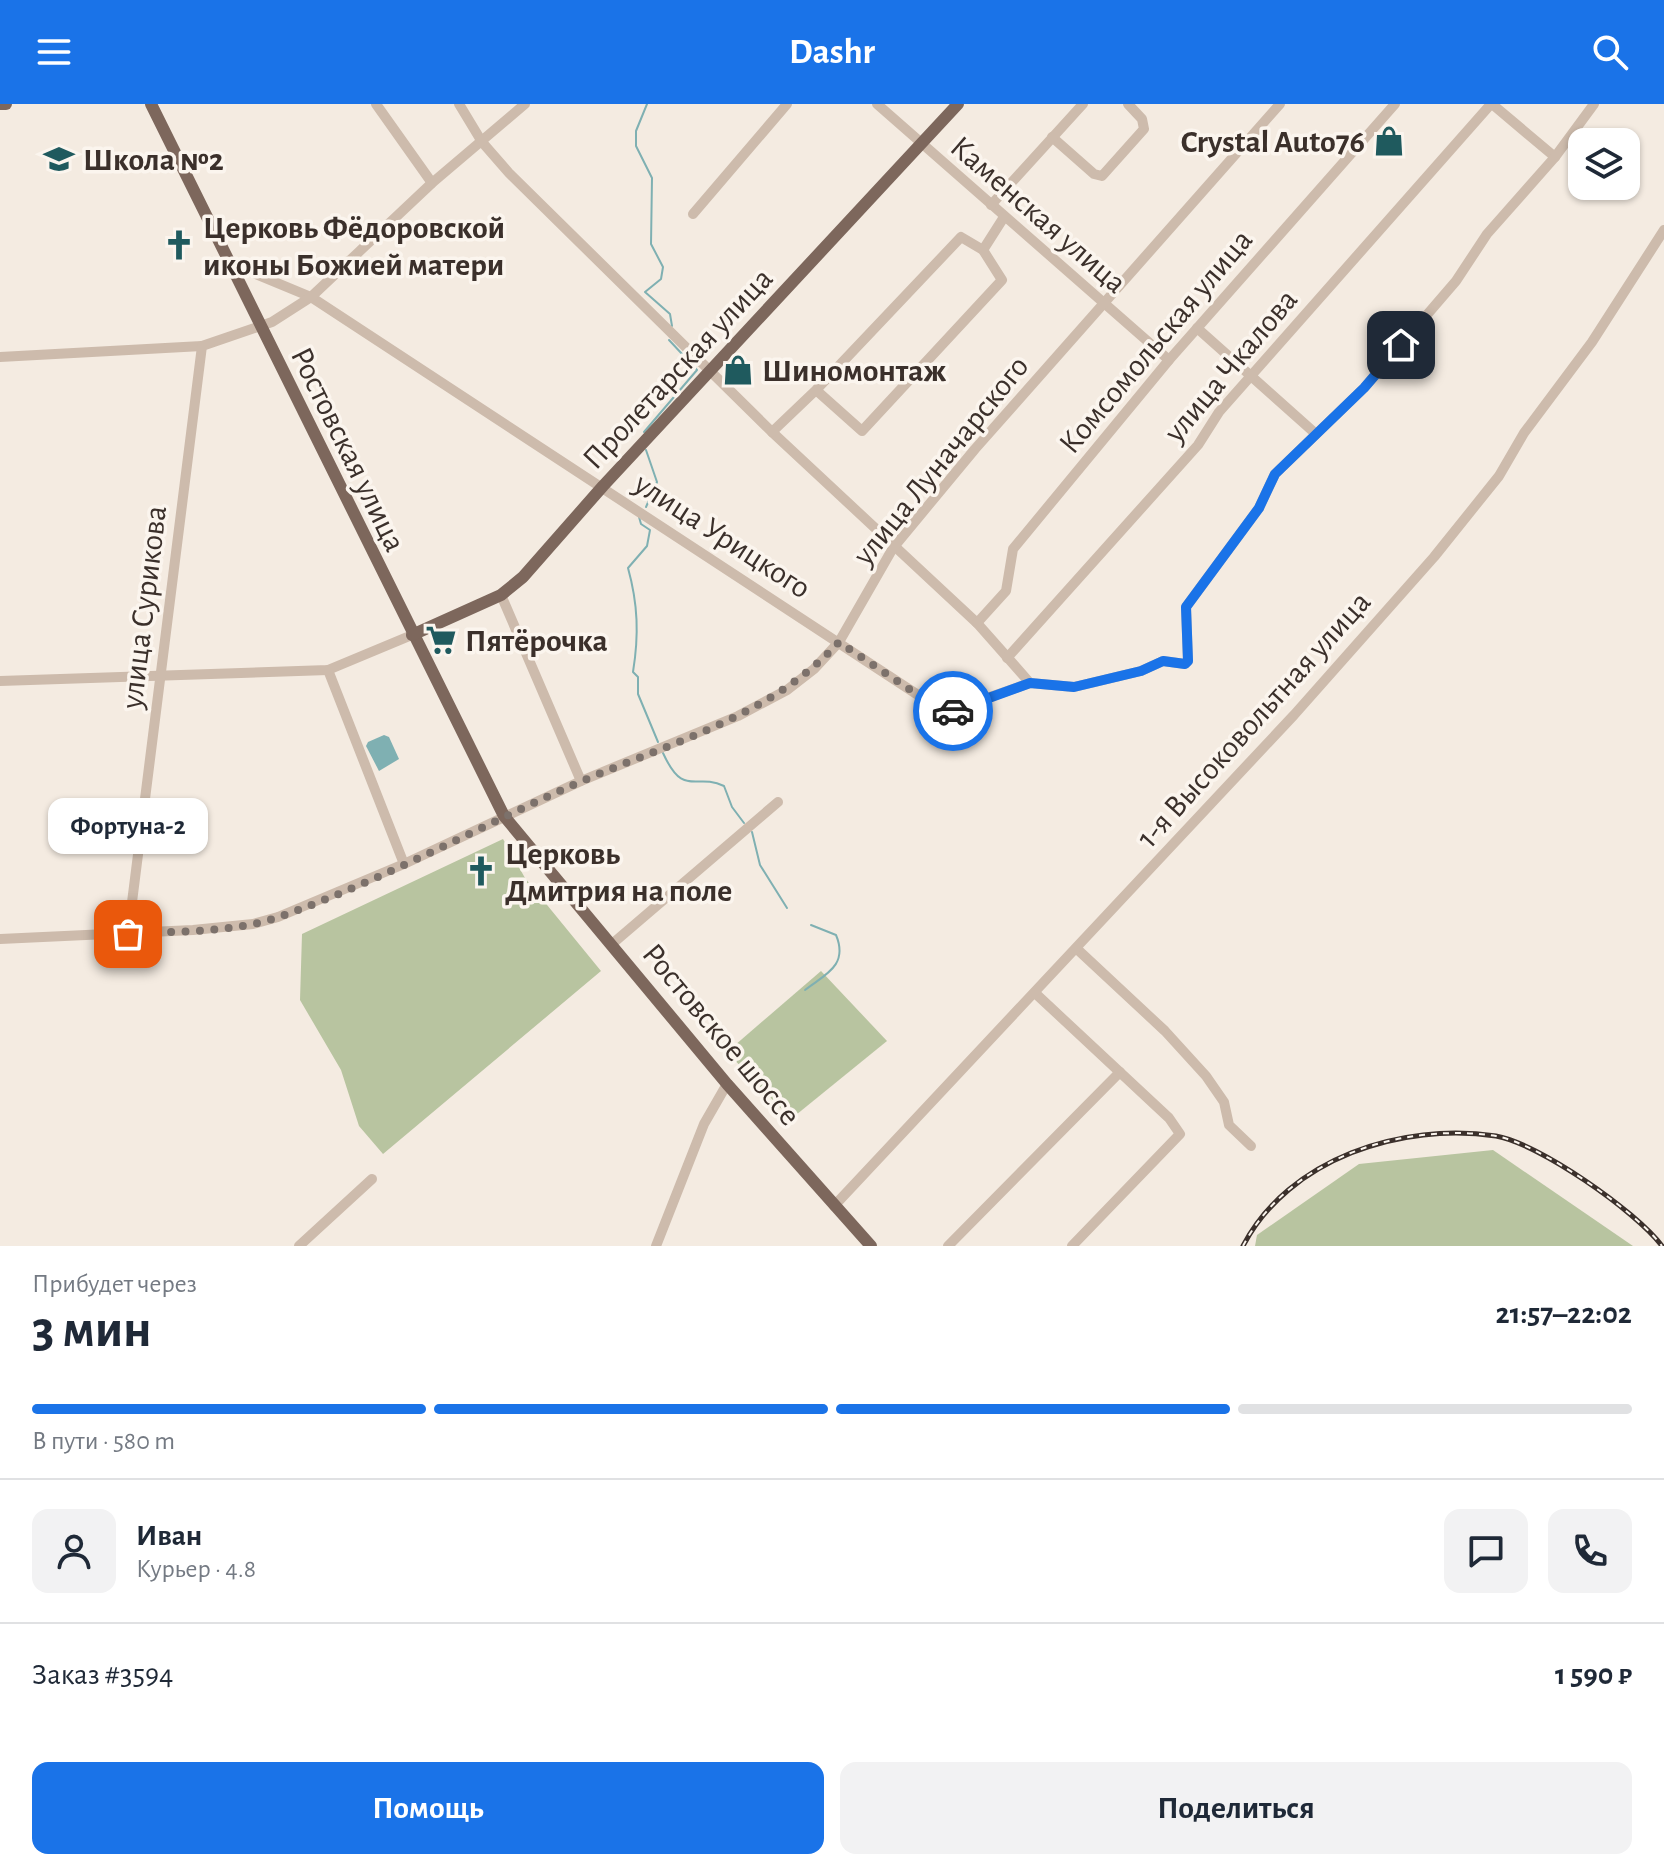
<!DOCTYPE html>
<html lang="ru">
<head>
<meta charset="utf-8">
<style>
	:root { --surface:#fff; --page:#f2f2f3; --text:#1f2937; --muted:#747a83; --line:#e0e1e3; --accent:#1a73e8 }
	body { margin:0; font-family:"Alegreya Sans",sans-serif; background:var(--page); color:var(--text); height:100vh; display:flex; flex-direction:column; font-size:30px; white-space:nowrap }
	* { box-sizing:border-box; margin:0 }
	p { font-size:26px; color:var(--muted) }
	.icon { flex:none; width:44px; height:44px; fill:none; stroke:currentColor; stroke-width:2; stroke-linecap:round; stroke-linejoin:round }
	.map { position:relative; height:1142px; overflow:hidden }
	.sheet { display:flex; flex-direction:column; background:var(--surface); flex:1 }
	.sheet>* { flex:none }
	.buttons { position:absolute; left:1568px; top:24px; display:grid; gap:16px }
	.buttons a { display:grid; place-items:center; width:72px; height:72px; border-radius:16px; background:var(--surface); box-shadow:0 2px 6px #0004; font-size:40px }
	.pin { position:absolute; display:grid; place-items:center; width:68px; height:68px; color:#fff; margin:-34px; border-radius:16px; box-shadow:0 4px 12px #0006 }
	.courier { position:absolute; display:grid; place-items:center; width:80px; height:80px; margin:-40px; border:6px solid #1a73e8; border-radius:50%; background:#fff; color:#222; box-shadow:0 2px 10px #0007 }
	.bubble { position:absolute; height:56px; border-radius:16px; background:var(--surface); box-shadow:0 2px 6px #0004; font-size:26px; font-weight:700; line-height:56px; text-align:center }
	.head em { font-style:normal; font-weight:700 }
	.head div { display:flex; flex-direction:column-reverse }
	.head { display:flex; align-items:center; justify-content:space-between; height:136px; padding:0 32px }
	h1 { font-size:52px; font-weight:700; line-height:60px }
	.bar { display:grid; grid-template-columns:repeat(4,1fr); gap:12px 8px; align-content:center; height:96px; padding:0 32px }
	.bar i { height:10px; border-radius:6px; background:var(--line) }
	.bar .on { background:var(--accent) }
	.bar p { grid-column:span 4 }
	.line { display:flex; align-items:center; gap:20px; padding:0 32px; border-top:2px solid var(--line) }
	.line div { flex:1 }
	.round { display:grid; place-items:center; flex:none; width:84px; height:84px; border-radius:16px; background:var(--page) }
	.primary-button { display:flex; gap:16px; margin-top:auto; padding:16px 32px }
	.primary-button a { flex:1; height:92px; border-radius:16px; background:var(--accent); color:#fff; font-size:32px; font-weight:700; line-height:92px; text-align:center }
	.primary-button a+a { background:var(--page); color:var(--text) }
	header { display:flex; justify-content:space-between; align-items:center; height:104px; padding:0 32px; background:var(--accent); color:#fff; font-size:36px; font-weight:700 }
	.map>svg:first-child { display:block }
	.green { fill:#b8c4a0 }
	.water { fill:#7fb0b2 }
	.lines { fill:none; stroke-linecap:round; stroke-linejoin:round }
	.stream { stroke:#7fb0b2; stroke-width:2 }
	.minor { stroke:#cdbbac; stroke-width:10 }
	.major { stroke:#7d675c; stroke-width:12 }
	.rail-casing { stroke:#3b302b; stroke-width:5 }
	.rail { stroke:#fbf5ee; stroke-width:2; stroke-dasharray:6; stroke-linecap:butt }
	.done { stroke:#7c716b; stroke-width:8; stroke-dasharray:0 14.4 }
	.route { stroke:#1a73e8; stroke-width:10 }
	.labels { text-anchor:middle; stroke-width:7; stroke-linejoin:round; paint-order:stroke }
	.poi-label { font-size:32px; font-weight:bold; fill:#3b302b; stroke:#fbf5ee; text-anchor:start }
	.street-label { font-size:32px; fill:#3b302b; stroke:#fbf5ee }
</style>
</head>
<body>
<header><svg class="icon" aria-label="menu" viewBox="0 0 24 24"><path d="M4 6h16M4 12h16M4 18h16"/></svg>Dashr<svg class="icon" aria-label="search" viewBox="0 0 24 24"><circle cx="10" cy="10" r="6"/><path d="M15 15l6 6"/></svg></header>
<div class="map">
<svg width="1664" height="1142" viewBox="0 0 1664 1142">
	<rect width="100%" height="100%" fill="#f4ebe1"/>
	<!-- green -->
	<g class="green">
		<polygon points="503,735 525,774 601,867 383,1050 359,1022 341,966 300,896 302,830"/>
		<polygon points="821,867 887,937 791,1015 727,948"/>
		<polygon points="1493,1046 1633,1142 1255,1142 1257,1131 1359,1060"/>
	</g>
	<!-- water -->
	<polygon class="water" points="384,631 389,633 399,655 379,667 366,642 368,638"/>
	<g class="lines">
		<!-- stream -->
		<g class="stream">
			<polyline points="647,0 636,27 636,42 652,74 651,140 663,163 661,175 645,188 670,210 672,222"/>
			<polyline points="644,328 697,266 669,236"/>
			<polyline points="646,346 657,378 646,403"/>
			<path d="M639,413L641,420L650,426L647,442L628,464C638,500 639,531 633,568L638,573V590L658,638"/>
			<path d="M663,649C684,695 695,668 724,682L732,703L744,719"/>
			<polyline points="752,728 760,761 787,804"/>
			<path d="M805,886C824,871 849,862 836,831L811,821"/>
		</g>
		<!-- minor -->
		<g class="minor">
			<polyline points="376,0 432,79"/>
			<polyline points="459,0 482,38 509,69 772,328 977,519 1030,579"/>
			<polyline points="877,0 1169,256"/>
			<polyline points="1492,0 1555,53"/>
			<polyline points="1052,33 1094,70 1102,72 1144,25 1142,15 1128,0"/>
			<polyline points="991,101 1083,0"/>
			<polyline points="693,110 787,0"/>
			<polyline points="983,146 1004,113"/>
			<polyline points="229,159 311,193 921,593 950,607 1030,579 1074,583 1141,567 1163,557 1185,560 1188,557 1186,503 1259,404 1275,370 1364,284 1456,177 1487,130 1555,53 1594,0"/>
			<polyline points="1197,224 1316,330"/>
			<polyline points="0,253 202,242"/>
			<polyline points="772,328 816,286 961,133 983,146 1002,176 862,327 816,286"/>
			<polyline points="501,491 581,677"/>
			<polyline points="977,519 1006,487 1013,445 1169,256 1395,0"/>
			<polyline points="1007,554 1198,341 1219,308 1491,0"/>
			<polyline points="328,566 404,760"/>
			<polyline points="0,577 328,566 412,531"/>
			<polyline points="128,830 202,242 272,218 311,193 432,79 525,0"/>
			<polyline points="0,835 193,826 253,820 278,813 404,760 581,677 738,612 787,586 814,565 839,538 893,444 975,345 1280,0"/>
			<polyline points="612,840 778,698"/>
			<polyline points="1077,845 1165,927 1206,972 1224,998 1229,1021 1251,1042"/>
			<polyline points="1035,889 1169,1014 1180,1030 1072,1142"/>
			<polyline points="834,1102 1294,611 1434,453 1499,372 1524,329 1592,238 1664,126"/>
			<polyline points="299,1142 372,1075"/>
			<polyline points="656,1142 704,1020 727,980"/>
			<polyline points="948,1142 1120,968"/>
		</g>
		<!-- major -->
		<g class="major">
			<polyline points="0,0 6,0"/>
			<polyline points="151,0 504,712 727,980 871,1142"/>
			<polyline points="412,531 501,491 523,473 603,382 958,0"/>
		</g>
		<!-- rail casing -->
		<g class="rail-casing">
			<path id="rail" d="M1243,1142C1289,1054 1402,1018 1496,1032C1538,1039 1636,1107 1662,1142"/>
		</g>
		<!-- rail -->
		<use href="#rail" class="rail"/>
	</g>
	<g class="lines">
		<!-- done -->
		<path class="done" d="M128,830C177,827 233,829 279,813C376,779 469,728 562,686C657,642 767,617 839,538L921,593L953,607"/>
		<!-- route -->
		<polyline class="route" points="953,607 1030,579 1074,583 1141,567 1163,557 1185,560 1188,557 1186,503 1259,404 1275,370 1364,284 1401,241"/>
	</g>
	<!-- icons -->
	<defs>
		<g id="shop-bare" transform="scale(2.4)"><path d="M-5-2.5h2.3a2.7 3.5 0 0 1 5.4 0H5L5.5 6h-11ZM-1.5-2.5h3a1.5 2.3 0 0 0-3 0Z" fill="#1f5a5e" stroke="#fbf5ee" stroke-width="2.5" paint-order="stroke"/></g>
		<g id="school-bare" transform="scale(2.4)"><path d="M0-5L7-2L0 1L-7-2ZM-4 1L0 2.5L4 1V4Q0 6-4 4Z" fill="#1f5a5e" stroke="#fbf5ee" stroke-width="2.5" paint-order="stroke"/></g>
		<g id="church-bare" transform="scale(2.4)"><path d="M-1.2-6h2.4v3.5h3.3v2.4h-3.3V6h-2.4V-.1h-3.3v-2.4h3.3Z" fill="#1f5a5e" stroke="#fbf5ee" stroke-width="2.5" paint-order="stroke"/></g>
		<g id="supermarket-bare" transform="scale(2.4)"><path d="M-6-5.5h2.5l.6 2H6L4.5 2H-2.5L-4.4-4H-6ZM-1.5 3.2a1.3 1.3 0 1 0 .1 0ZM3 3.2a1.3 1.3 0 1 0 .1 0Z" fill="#1f5a5e" stroke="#fbf5ee" stroke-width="2.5" paint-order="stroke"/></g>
	</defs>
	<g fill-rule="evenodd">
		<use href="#shop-bare" x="1389" y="37"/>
		<use href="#school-bare" x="59" y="55"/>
		<use href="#church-bare" x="179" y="141"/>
		<use href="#shop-bare" x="738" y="266"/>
		<use href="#supermarket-bare" x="441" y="536"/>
		<use href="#church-bare" x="481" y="767"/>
	</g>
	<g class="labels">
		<!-- poi labels -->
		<g class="poi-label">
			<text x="1365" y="48" text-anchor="end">Crystal Auto76</text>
			<text x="83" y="66">Школа №2</text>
			<text x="203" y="134">Церковь Фёдоровской<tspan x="203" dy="37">иконы Божией матери</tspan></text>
			<text x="762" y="277">Шиномонтаж</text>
			<text x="465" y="547">Пятёрочка</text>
			<text x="505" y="760">Церковь<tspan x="505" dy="37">Дмитрия на поле</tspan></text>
		</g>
		<!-- street labels -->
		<g class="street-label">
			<text transform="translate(1039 110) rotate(41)" y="11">Каменская улица</text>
			<text transform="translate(1155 237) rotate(-50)" y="11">Комсомольская улица</text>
			<text transform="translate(1230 261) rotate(-50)" y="11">улица Чкалова</text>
			<text transform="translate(677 264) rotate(-47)" y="11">Пролетарская улица</text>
			<text transform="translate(349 345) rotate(64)" y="11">Ростовская улица</text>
			<text transform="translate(940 356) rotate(-51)" y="11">улица Луначарского</text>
			<text transform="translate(723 431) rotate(33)" y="11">улица Урицкого</text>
			<text transform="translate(143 503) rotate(-83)" y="11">улица Сурикова</text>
			<text transform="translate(1253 615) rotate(-48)" y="11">1-я Высоковольтная улица</text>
			<text transform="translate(722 930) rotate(50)" y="11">Ростовское шоссе</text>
		</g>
	</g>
</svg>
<div class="buttons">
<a><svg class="icon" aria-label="layers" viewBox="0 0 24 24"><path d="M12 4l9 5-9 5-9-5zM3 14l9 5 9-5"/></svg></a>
</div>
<div class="pin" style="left:128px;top:830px;background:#ea580c"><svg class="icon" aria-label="bag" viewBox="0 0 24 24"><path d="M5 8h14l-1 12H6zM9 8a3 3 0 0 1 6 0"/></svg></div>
<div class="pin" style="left:1401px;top:241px;background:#1f2937"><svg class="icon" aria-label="home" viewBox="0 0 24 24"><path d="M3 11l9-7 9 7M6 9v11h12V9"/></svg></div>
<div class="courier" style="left:953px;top:607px"><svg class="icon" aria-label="car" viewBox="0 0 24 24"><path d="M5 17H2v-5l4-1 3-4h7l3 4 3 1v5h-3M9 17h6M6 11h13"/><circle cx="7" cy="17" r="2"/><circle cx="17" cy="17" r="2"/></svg></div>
<div class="bubble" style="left:48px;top:694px;width:160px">Фортуна-2</div>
</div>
<section class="sheet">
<div class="head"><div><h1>3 мин</h1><p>Прибудет через</p></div><em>21:57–22:02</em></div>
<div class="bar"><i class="on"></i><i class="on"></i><i class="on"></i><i></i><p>В пути · 580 m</p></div>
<div class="line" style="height:144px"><a class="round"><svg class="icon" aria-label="person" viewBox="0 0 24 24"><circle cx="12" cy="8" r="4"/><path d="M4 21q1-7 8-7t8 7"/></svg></a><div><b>Иван</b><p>Курьер · 4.8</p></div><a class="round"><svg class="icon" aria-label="chat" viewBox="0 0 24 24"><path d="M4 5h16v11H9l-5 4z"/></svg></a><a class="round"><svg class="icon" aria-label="phone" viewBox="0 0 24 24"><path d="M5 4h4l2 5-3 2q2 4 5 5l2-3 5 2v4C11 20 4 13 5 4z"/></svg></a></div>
<div class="line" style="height:104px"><div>Заказ #3594</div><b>1 590 ₽</b></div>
<div class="primary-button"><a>Помощь</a><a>Поделиться</a></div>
</section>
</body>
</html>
